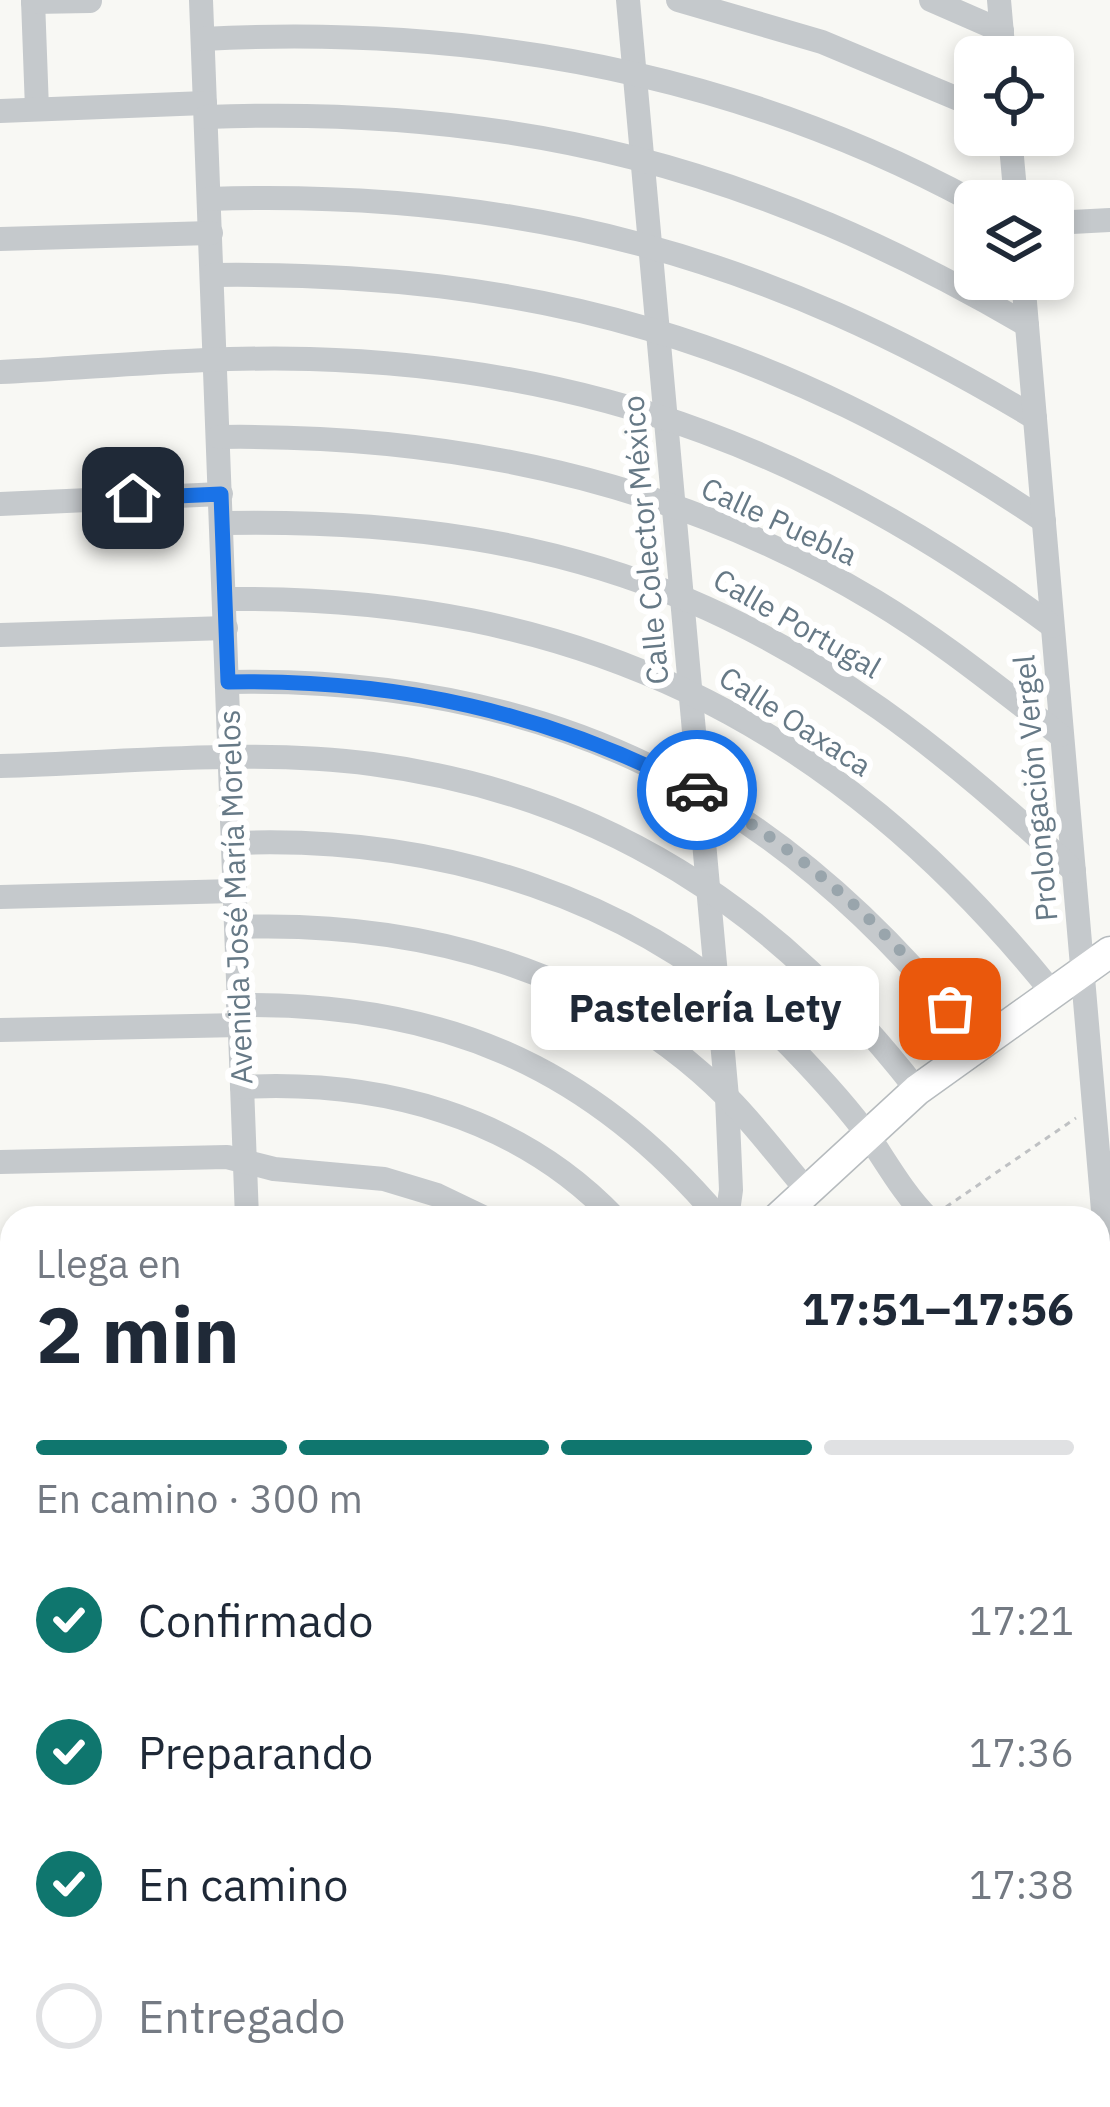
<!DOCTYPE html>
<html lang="es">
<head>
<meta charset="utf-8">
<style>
	:root { --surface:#fff; --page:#f6f6f7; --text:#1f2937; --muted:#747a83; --line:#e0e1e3; --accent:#0f766e }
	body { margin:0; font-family:"IBM Plex Sans",sans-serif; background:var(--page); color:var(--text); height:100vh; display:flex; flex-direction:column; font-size:45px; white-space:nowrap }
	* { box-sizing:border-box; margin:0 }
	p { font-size:39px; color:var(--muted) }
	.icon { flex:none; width:66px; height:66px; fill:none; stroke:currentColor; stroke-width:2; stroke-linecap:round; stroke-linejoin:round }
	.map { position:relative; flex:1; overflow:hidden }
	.sheet { position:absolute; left:0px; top:1206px; width:1110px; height:903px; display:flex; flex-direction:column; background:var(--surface); border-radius:36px 36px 0 0; box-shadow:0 6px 18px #0003 }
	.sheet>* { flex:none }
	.controls { position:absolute; left:954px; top:36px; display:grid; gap:24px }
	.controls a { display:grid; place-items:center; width:120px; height:120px; border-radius:18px; background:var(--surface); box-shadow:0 6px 18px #0003; font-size:60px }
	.pin { position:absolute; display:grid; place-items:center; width:102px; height:102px; color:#fff; margin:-51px; border-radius:24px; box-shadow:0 6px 18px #0006 }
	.courier { position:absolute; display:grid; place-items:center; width:120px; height:120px; margin:-60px; border:9px solid #1a73e8; border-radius:50%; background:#fff; color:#222; box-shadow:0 3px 15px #0007 }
	.bubble { position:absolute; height:84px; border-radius:18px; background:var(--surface); box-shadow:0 6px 18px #0003; font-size:39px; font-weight:700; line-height:84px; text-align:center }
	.headline em { font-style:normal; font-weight:700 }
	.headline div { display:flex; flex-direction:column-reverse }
	.headline { display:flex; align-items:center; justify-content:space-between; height:204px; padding:0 36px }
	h1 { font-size:78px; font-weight:700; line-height:90px }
	.bar { display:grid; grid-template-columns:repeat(4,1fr); gap:18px 12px; align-content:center; height:144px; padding:0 36px }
	.bar i { height:15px; border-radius:9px; background:var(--line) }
	.bar .on { background:var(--accent) }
	.bar p { grid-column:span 4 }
	ol { padding:0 36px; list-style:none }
	li { display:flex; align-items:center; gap:36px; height:132px }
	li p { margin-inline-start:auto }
	li .icon { padding:12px; border-radius:50%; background:var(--accent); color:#fff; stroke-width:4 }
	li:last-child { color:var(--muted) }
	li i { width:66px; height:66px; border:6px solid var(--line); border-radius:50% }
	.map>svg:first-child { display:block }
	.park { fill:#d9dfd5 }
	.building { fill:url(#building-hatch); stroke:#d9d9d7; stroke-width:3 }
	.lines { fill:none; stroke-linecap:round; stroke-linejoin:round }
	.major-casing { stroke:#b6bbbe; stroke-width:33 }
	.path { stroke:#bfc1c3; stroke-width:3; stroke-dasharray:6 6; stroke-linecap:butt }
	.minor { stroke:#c5c9cc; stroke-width:24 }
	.major { stroke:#fff; stroke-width:30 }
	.done { stroke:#99a5ac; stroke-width:12; stroke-dasharray:0 21.6 }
	.route { stroke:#1a73e8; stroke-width:15 }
	.labels { text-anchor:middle; stroke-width:12; stroke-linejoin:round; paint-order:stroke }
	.street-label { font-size:30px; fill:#667986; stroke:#fff }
</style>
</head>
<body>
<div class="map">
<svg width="1110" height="2107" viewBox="0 0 1110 2107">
	<defs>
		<pattern id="building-hatch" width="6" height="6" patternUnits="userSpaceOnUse" patternTransform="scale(3)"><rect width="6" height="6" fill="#acb4ba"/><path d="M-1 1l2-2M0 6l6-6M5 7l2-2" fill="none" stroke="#90979d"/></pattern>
	</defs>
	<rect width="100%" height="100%" fill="#f8f8f4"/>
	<!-- park -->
	<polygon class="park" points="1110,1811 1110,2107 1043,2107 1041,2097 1098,2097 1098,1814"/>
	<!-- building -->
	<polygon class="building" points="1098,1902 1110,1928 1110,1953 1098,1955"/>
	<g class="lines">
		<!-- major casing -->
		<g class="major-casing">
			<g id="major">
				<polyline points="778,1218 917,1090 1110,952"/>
				<polyline points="280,2097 280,2107"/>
				<polyline points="706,2097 708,2107"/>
			</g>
		</g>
		<!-- path -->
		<polyline class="path" points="946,1207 1076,1118"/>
		<!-- minor -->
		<g class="minor">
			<polyline points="33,0 37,109"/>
			<polyline points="201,0 247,1218"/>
			<polyline points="628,0 727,1097 731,1190 727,1218"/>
			<polyline points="678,0 822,42 975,106"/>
			<polyline points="931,0 1002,31"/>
			<polyline points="999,0 1004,57"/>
			<polyline points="33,2 90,1"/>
			<path d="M203,39C474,25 735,72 975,202"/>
			<polyline points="0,111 205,103"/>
			<path d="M206,117C518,105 758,168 1027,325"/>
			<polyline points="1010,135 1016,201"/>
			<path d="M209,199C524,189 766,256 1035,418"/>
			<polyline points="1053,223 1110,220"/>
			<polyline points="0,239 211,233"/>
			<path d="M212,275C534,271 777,341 1044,521"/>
			<polyline points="1023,279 1110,1292"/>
			<path d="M0,372C103,367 207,356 310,359C597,367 824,456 1052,626"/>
			<path d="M219,437C449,434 675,480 875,601C940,640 1000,689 1060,735"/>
			<polyline points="0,504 221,494"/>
			<path d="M222,523C593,516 808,619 1074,871"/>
			<path d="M225,599C577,595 831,719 1052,992"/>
			<polyline points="0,635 226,628"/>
			<path d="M228,682C551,676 781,792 978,1045"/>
			<path d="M0,766C122,763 251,748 372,764C602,794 777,909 917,1090"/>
			<path d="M234,843C438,835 645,897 791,1047C818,1075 847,1106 869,1137C888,1165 904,1194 928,1218"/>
			<polyline points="0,897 235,891"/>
			<path d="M237,927C416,921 597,967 728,1098C756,1126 780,1159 806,1189"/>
			<path d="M238,1005C438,1002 589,1064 719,1218"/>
			<polyline points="0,1030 240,1025"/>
			<path d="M242,1087C379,1080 517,1115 615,1218"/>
			<polyline points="0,1162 227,1157 274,1169 384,1179 437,1195 485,1218"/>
			<polyline points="0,1293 12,1292"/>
			<polyline points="0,1424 12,1423"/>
			<polyline points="1098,1438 1110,1437"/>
			<polyline points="0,1556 12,1556"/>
			<polyline points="1098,1604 1110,1603"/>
			<polyline points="0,1688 12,1688"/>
			<polyline points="1098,1777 1110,1775"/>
			<polyline points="0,1819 12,1819"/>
			<polyline points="0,1949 12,1949"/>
			<polyline points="0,1979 6,2107"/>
			<polyline points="807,2097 809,2107"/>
			<polyline points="1021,2097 1023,2107"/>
			<polyline points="297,2107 366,2097"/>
			<polyline points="591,2107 609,2097"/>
		</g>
		<!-- major -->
		<use href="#major" class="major"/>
	</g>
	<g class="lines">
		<!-- done -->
		<path class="done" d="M697,790C795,847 880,919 950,1009"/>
		<!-- route -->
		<path class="route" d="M133,498L221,494L228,682C397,679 546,712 697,790"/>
	</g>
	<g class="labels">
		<!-- street labels -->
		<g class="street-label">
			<text transform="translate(779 522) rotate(25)" y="10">Calle Puebla</text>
			<text transform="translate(646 540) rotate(-95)" y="10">Calle Colector México</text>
			<text transform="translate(797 624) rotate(30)" y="10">Calle Portugal</text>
			<text transform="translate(795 722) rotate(33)" y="10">Calle Oaxaca</text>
			<text transform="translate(1036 788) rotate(-95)" y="10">Prolongación Vergel</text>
			<text transform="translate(236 897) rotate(-92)" y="10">Avenida José María Morelos</text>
		</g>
	</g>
</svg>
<div class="controls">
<a><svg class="icon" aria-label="locate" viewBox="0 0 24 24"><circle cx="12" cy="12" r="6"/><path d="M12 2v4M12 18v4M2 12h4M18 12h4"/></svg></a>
<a><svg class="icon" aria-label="layers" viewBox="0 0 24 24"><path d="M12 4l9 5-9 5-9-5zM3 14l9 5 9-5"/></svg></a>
</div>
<div class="pin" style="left:950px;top:1009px;background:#ea580c"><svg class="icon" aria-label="bag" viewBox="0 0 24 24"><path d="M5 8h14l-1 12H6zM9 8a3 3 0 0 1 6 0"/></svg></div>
<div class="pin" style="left:133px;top:498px;background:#1f2937"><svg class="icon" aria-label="home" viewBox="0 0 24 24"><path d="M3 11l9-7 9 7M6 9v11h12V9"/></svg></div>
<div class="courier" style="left:697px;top:790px"><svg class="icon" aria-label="car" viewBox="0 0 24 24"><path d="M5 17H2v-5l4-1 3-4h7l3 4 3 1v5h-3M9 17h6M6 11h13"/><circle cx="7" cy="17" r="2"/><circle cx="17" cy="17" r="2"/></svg></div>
<div class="bubble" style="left:531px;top:966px;width:348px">Pastelería Lety</div>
<section class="sheet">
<div class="headline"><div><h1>2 min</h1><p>Llega en</p></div><em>17:51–17:56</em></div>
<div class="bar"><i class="on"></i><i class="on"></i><i class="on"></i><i></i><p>En camino · 300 m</p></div>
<ol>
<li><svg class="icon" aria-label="check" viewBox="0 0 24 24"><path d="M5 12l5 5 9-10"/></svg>Confirmado<p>17:21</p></li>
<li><svg class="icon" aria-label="check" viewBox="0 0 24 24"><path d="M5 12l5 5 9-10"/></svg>Preparando<p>17:36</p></li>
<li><svg class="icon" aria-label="check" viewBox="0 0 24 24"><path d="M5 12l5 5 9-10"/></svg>En camino<p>17:38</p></li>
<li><i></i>Entregado</li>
</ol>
</section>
</div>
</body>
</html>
